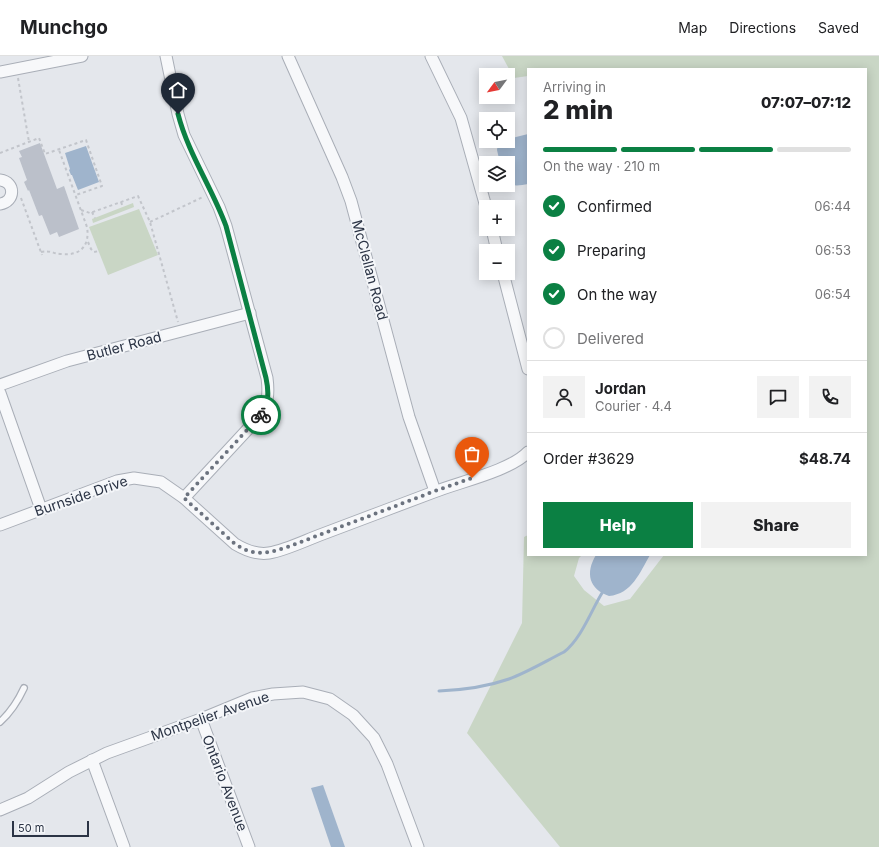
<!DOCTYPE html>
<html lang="en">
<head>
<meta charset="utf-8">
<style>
	:root { --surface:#fff; --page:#f2f2f2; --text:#202124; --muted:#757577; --line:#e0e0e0; --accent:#0b8043 }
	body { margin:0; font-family:Inter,sans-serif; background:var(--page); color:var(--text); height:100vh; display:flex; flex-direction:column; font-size:15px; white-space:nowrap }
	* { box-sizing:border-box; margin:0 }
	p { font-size:13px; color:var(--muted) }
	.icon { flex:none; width:22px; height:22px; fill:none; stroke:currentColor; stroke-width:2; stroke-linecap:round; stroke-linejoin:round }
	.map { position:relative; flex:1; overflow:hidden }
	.side { position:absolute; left:527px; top:12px; width:340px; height:488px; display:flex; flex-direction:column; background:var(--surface); border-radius:0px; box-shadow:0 2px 10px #0003 }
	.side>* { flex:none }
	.needle { width:26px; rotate:238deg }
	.tools { position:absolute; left:479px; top:12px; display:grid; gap:8px }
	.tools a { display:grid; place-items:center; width:36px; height:36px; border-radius:0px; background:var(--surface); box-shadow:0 2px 10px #0003; font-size:20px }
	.scale { position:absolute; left:12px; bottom:10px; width:77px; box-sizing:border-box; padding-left:4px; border:2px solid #2b3445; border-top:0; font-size:11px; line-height:14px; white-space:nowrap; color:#2b3445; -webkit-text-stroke:3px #f4f6f9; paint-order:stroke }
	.pin { position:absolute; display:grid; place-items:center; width:34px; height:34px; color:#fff; margin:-41px -17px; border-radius:50% 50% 50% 0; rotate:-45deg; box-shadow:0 0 4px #0007 }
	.pin .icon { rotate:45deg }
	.courier { position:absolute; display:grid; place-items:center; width:40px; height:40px; margin:-20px; border:3px solid #0b8043; border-radius:50%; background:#fff; color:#222; box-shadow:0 1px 5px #0007 }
	.overview em { font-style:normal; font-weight:800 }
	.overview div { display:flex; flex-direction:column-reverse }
	.overview { display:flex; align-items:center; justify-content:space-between; height:68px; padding:0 16px }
	h1 { font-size:26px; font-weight:800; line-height:30px }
	.bar { display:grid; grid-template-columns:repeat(4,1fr); gap:6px 4px; align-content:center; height:48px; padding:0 16px }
	.bar i { height:5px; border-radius:3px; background:var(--line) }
	.bar .current { background:var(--accent) }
	.bar p { grid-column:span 4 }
	.line { display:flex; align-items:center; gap:10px; padding:0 16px; border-top:1px solid var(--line) }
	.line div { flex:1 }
	.round { display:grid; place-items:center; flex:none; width:42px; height:42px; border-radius:0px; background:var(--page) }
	ol { padding:0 16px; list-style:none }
	li { display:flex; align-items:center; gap:12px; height:44px }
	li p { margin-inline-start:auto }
	li .icon { padding:4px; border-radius:50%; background:var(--accent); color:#fff; stroke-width:4 }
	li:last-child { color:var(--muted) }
	li i { width:22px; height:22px; border:2px solid var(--line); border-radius:50% }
	.primary-button { display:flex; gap:8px; margin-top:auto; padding:8px 16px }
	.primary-button a { flex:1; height:46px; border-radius:0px; background:var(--accent); color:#fff; font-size:16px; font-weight:800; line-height:46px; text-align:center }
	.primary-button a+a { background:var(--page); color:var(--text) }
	header { display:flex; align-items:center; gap:24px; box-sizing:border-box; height:56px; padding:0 20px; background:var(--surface); border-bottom:1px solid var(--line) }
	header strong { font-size:19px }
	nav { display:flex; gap:22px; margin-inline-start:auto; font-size:14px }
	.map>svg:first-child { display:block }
	.green { fill:#c9d6c5 }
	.water { fill:#9fb4cc }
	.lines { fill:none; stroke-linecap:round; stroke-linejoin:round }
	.stream { stroke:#9fb4cc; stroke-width:3 }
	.building { fill:#bbc0ca }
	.service-casing { stroke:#a9aeb7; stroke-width:8 }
	.minor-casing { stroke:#a9aeb7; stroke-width:13 }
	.path { stroke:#c2c5cb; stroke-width:2; stroke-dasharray:3 3; stroke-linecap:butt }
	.service { stroke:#f7f8fa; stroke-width:5.5 }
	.minor { stroke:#f7f8fa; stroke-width:11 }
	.done { stroke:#6c737f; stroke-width:4; stroke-dasharray:0 7.2 }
	.route { stroke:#0b8043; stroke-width:5 }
	.labels { text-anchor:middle; stroke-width:4; stroke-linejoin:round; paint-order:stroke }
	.street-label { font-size:14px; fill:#2b3445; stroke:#f4f6f9 }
</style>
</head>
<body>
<header>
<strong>Munchgo</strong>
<nav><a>Map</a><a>Directions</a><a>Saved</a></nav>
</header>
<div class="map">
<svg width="879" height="791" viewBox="0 0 879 791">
	<rect width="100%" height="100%" fill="#e4e7ec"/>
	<!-- green -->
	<g class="green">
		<polygon points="502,0 879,0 879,791 560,791 467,677 522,567 524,481 528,479 528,499 582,499 579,502 574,520 584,534 604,550 630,543 664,499 866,499 866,13 528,13 528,20 514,22"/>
		<polygon points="133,147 134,151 93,167 92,163"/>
		<polygon points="139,153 158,199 108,219 89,171"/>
	</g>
	<!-- water -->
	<g class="water">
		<path d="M528,78V128C521,129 514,131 508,127V107H500L497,94L498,87L502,85H508V83Z"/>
		<polygon points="86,90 99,126 78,134 72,119 71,119 69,114 70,113 65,97"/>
		<path d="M596,499H650C640,516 632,538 609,540C589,533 585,517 596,499Z"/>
		<polygon points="323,729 345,791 331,791 311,732"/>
	</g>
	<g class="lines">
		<!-- stream -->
		<path class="stream" d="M439,635C463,634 486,631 509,623C528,616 546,605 564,596C581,583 591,555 602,537"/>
	</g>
	<!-- building -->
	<polygon class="building" points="40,87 57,133 64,130 79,173 59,181 57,176 50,179 42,159 39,160 29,134 28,135 24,126 27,124 19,102 22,101 19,95"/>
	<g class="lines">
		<!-- service casing -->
		<g class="service-casing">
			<path id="service" d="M0,666C11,656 18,645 24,632"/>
		</g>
		<!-- minor casing -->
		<g class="minor-casing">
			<g id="minor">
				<path d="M166,0L178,58L184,79L219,151L226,170L267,322C269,337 268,348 260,360L184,442"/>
				<polyline points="288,0 342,121 351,145 409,361 435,435"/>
				<polyline points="431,0 461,62 486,151"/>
				<polyline points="0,16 82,0"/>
				<path d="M0,124C16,126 15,146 0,148"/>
				<polyline points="492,173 497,195"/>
				<polyline points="503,217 528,313"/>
				<polyline points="0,329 67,305 250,257"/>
				<polyline points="0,337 41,453"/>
				<path d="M0,469L117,425L134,422L161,426L184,442L235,488C245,494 256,499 269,497C286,494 304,485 320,479C358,465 396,450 434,436C459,426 510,415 528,396"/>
				<polyline points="201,663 249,791"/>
				<polyline points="92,704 124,791"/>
				<polyline points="0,754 28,742 69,716 107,697 201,663 252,642 273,638 303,636 330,643 353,659 374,682 387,708 418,791"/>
			</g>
		</g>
		<!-- path -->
		<g class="path">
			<polyline points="18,22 29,86"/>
			<polyline points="0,97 39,82 45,98 86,84 102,130 76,139"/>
			<polyline points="21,142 42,199"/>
			<polyline points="121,146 123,151"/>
			<polyline points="81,154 90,157 138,140 150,166 178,266"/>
			<polyline points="92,156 95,162"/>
			<polyline points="150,166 203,141"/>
			<polyline points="88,186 91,193 94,196 99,195"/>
			<path d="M41,196C51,194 53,198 62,198C81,200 90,189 87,171L59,94"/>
		</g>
		<!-- service -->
		<use href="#service" class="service"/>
		<!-- minor -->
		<use href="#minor" class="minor"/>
	</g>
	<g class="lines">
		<!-- done -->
		<path class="done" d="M261,359L184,442L235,488C253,500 264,498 285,492L435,435L472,422"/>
		<!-- route -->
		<path class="route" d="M178,58C188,97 212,132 226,170L266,322C269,336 269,347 261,359"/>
	</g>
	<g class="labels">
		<!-- street labels -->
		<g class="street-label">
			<text transform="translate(370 214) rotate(75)" y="5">McClellan Road</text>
			<text transform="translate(124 290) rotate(-15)" y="5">Butler Road</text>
			<text transform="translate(81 440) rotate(-19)" y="5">Burnside Drive</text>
			<text transform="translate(210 660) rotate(-19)" y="5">Montpelier Avenue</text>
			<text transform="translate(225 727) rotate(69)" y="5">Ontario Avenue</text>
		</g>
	</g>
</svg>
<div class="tools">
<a><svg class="needle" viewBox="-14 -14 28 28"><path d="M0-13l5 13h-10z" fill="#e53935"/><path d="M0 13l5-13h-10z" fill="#757577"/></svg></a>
<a><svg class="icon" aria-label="locate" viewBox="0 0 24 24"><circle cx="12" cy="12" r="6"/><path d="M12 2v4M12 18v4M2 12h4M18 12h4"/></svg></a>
<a><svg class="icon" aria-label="layers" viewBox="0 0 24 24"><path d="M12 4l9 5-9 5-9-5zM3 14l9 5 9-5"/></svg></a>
<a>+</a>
<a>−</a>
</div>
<div class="scale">50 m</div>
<div class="pin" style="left:472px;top:422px;background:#ea580c"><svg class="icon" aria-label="bag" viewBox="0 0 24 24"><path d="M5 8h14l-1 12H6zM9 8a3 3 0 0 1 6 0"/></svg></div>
<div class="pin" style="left:178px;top:58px;background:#1f2937"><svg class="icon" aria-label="home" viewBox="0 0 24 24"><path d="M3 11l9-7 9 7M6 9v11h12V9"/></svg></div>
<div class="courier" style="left:261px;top:359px"><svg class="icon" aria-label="bike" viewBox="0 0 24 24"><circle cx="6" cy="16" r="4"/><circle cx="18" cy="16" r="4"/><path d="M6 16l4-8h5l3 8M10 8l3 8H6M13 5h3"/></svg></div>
<section class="side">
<div class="overview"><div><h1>2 min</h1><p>Arriving in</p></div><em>07:07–07:12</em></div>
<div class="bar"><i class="current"></i><i class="current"></i><i class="current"></i><i></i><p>On the way · 210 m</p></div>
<ol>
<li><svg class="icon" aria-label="check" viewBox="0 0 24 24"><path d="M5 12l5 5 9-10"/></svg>Confirmed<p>06:44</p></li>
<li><svg class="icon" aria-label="check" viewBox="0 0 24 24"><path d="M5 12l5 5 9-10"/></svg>Preparing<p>06:53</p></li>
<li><svg class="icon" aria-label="check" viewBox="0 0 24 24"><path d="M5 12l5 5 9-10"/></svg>On the way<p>06:54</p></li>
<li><i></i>Delivered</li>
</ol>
<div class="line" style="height:72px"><a class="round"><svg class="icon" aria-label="person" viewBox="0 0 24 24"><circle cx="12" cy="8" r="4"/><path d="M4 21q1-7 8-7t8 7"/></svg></a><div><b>Jordan</b><p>Courier · 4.4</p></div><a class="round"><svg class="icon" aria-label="chat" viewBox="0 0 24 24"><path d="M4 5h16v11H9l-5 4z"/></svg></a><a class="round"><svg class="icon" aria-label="phone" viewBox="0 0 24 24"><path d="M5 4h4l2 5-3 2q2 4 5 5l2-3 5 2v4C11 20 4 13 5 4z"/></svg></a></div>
<div class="line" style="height:52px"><div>Order #3629</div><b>$48.74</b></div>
<div class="primary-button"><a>Help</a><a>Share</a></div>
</section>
</div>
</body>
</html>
